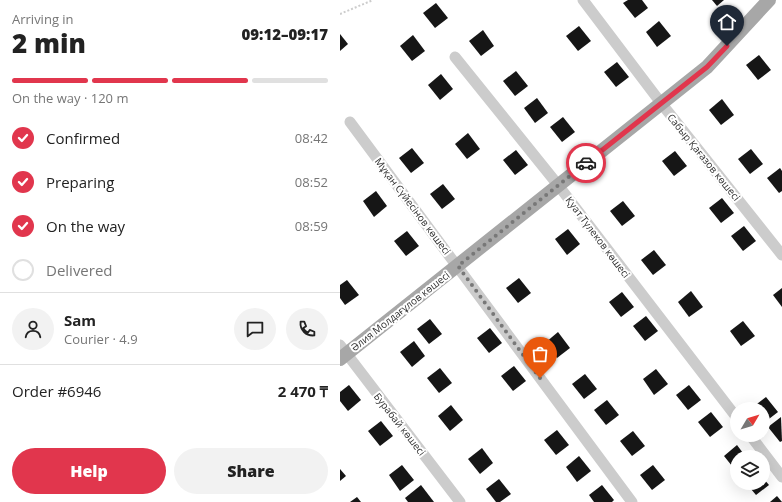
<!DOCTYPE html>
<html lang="en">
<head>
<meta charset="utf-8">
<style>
	:root { --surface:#fff; --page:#f2f2f2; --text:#222; --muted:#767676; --line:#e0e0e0; --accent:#e1364d }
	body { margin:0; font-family:"Open Sans",sans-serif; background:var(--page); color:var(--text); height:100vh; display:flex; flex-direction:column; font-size:15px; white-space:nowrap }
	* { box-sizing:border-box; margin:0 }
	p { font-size:13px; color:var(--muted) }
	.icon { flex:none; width:22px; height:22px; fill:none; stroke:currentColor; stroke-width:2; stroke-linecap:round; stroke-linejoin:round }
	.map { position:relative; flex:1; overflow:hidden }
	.panel { display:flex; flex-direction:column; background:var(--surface); width:340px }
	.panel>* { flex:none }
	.needle { width:26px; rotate:52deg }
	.buttons { position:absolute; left:390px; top:402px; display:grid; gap:8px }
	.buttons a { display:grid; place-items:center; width:40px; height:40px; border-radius:50%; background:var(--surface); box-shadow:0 4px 16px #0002; font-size:20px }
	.pin { position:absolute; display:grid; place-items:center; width:34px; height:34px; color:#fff; margin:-41px -17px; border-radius:50% 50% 50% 0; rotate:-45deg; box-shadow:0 0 4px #0007 }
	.pin .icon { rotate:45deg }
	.courier { position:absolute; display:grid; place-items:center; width:40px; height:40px; margin:-20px; border:3px solid #e1364d; border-radius:50%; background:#fff; color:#222; box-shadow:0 1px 5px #0007 }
	.head em { font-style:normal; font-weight:800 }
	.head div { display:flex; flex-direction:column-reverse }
	.head { display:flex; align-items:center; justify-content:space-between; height:68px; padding:0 12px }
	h1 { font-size:26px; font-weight:800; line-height:30px }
	.bar { display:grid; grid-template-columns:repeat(4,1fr); gap:6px 4px; align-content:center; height:48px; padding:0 12px }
	.bar i { height:5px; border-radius:3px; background:var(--line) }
	.bar .active { background:var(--accent) }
	.bar p { grid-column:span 4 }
	.line { display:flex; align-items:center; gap:10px; padding:0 12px; border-top:1px solid var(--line) }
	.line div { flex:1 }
	.round { display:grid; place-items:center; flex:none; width:42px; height:42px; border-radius:21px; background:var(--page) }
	ol { padding:0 12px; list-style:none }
	li { display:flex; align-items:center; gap:12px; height:44px }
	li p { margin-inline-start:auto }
	li .icon { padding:4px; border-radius:50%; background:var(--accent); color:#fff; stroke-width:4 }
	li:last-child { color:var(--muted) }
	li i { width:22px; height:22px; border:2px solid var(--line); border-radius:50% }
	.action { display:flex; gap:8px; margin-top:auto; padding:8px 12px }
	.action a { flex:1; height:46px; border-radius:24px; background:var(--accent); color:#fff; font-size:16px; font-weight:800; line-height:46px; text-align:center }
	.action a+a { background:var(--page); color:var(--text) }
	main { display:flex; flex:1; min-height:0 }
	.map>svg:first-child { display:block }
	.building { fill:#161616 }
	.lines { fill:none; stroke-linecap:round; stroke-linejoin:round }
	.path { stroke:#ccc; stroke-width:2; stroke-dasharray:2 2; stroke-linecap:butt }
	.minor { stroke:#ccc; stroke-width:11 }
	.major { stroke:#a7a7a7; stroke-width:14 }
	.done { stroke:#787878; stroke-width:4; stroke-dasharray:0 7.2 }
	.route { stroke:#e1364d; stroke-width:5 }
	.labels { text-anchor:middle; stroke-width:4; stroke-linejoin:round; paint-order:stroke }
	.street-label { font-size:10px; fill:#2f2f2f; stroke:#fff }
</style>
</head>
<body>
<main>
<section class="panel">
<div class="head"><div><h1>2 min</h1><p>Arriving in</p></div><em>09:12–09:17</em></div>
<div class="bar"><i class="active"></i><i class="active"></i><i class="active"></i><i></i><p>On the way · 120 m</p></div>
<ol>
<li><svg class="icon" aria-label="check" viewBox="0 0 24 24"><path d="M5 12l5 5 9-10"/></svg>Confirmed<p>08:42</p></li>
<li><svg class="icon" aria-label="check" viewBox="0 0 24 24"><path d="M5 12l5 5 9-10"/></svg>Preparing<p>08:52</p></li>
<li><svg class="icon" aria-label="check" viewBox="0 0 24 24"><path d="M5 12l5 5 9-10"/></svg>On the way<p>08:59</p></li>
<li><i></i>Delivered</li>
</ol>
<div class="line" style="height:72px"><a class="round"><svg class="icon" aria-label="person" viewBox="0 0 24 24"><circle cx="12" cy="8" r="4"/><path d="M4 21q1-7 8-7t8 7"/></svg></a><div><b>Sam</b><p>Courier · 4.9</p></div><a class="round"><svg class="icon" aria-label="chat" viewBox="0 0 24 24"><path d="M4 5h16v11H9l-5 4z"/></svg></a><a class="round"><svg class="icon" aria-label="phone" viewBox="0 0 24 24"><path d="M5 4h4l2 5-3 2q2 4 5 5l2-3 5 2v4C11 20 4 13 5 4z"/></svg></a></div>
<div class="line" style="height:52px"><div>Order #6946</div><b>2 470 ₸</b></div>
<div class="action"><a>Help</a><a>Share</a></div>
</section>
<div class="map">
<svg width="442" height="502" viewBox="0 0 442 502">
	<rect width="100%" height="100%" fill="#fff"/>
	<!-- building -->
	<g class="building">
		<polygon points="288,0 302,0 308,8 295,18 283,3"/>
		<polygon points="372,0 384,0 377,6"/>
		<polygon points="96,3 108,18 95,28 83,13"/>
		<polygon points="319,21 331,36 317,47 306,32"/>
		<polygon points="239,26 251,41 238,51 226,36"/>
		<polygon points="143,30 154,46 141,56 129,41"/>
		<polygon points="0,34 8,44 0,51"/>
		<polygon points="73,35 85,51 72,61 60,46"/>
		<polygon points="419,55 431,70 418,80 406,65"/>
		<polygon points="277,62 289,77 276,87 264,72"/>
		<polygon points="176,71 188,86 175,96 163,81"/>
		<polygon points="101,74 113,89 100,100 88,85"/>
		<polygon points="197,98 208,113 195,123 184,108"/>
		<polygon points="382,99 394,115 381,125 369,110"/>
		<polygon points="223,117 235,132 222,142 210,127"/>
		<polygon points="128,133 140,149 127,159 115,144"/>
		<polygon points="72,148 84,163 71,173 59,158"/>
		<polygon points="411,149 423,164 410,174 398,159"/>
		<polygon points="176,150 188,165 175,175 163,160"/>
		<polygon points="335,151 347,166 334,176 322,161"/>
		<polygon points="440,168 442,171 442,191 439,193 427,178"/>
		<polygon points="103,184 115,199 102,209 90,194"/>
		<polygon points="36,191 47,206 34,217 23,201"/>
		<polygon points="382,198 394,213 381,223 369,208"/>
		<polygon points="283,201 295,216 282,226 270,211"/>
		<polygon points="404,226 416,241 403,251 391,236"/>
		<polygon points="228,229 240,244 227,255 215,239"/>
		<polygon points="67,231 79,246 66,256 54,241"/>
		<polygon points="314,250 326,265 313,275 301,260"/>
		<polygon points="179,278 191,293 178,303 166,288"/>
		<polygon points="7,280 19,295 5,305 0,298 0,285"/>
		<polygon points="442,288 442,307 433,295"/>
		<polygon points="351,291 363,307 349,317 338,302"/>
		<polygon points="282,292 294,307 281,317 269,302"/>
		<polygon points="306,316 318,331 305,341 293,326"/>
		<polygon points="90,319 102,334 89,344 77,329"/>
		<polygon points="403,321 415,336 401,346 390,331"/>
		<polygon points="150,328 162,343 149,353 137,338"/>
		<polygon points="218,332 230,348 217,358 205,343"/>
		<polygon points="74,341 85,356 72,367 60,352"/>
		<polygon points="174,366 186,381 173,391 161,376"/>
		<polygon points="100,368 112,383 99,393 87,378"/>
		<polygon points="316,369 328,384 314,395 303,379"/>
		<polygon points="245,374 257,389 244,399 232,384"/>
		<polygon points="9,385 21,400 8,411 0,401 0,392"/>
		<polygon points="349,385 361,400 348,410 336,395"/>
		<polygon points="426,397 438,412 425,422 423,420 423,409 414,409 413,407"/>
		<polygon points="267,400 279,415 266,425 254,410"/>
		<polygon points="111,405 123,420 110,431 98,416"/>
		<polygon points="371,412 383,427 370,437 358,422"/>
		<polygon points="441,417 442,441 440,442 428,427"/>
		<polygon points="41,421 53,436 40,446 28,431"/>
		<polygon points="217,430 229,445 216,455 204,440"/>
		<polygon points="293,431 305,446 292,456 280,441"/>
		<polygon points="397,445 406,457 397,457 396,471 384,456"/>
		<polygon points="142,448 153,463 140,474 128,459"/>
		<polygon points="239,456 251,471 237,482 226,467"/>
		<polygon points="62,465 74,480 60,491 49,475"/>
		<polygon points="313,465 325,480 312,490 300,475"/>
		<polygon points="0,469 6,476 0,481"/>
		<polygon points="423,478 429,485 416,495 406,483 423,483"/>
		<polygon points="159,479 171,494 160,502 156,502 146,489"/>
		<polygon points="81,485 94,502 68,502 65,498"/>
		<polygon points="262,485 274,500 272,502 254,502 249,495"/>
		<polygon points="437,496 442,502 430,502"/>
		<polygon points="17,497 21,502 10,502"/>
	</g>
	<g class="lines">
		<!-- path -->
		<polyline class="path" points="0,14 33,0"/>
		<!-- minor -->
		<g class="minor">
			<polyline points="243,0 321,103 442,255"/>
			<polyline points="115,57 218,185 397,418"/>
			<polyline points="10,122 292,502"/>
			<polyline points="0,345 120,502"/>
			<polyline points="410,435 442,477"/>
		</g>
		<!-- major -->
		<polyline class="major" points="0,359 367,67 429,0"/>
	</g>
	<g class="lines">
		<!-- done -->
		<polyline class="done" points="200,378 118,266 246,163"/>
		<!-- route -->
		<polyline class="route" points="246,163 367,67 387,46"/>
	</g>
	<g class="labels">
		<!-- street labels -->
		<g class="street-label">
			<text transform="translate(364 157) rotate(51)" y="4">Сабыр Қағазов көшесі</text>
			<text transform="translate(73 206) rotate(53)" y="4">Мұқан Сүйесінов көшесі</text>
			<text transform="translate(258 237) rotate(53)" y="4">Қуат Түлеков көшесі</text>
			<text transform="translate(60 311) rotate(-38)" y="4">Әлия Молдағұлов көшесі</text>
			<text transform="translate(60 424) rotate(52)" y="4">Бурабай көшесi</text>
		</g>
	</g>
</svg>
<div class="buttons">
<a><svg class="needle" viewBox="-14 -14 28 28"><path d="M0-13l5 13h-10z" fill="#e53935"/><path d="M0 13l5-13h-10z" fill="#767676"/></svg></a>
<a><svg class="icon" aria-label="layers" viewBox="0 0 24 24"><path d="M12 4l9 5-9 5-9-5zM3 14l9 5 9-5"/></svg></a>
</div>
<div class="pin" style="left:200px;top:378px;background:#ea580c"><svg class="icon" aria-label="bag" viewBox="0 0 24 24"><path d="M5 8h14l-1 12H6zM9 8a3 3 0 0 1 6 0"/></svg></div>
<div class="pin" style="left:387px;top:46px;background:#1f2937"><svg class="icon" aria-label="home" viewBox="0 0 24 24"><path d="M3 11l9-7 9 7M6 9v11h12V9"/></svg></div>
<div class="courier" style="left:246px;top:163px"><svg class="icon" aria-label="car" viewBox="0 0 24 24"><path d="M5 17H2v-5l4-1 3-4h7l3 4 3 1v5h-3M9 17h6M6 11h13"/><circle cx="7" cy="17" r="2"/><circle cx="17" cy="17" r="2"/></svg></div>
</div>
</main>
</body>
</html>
